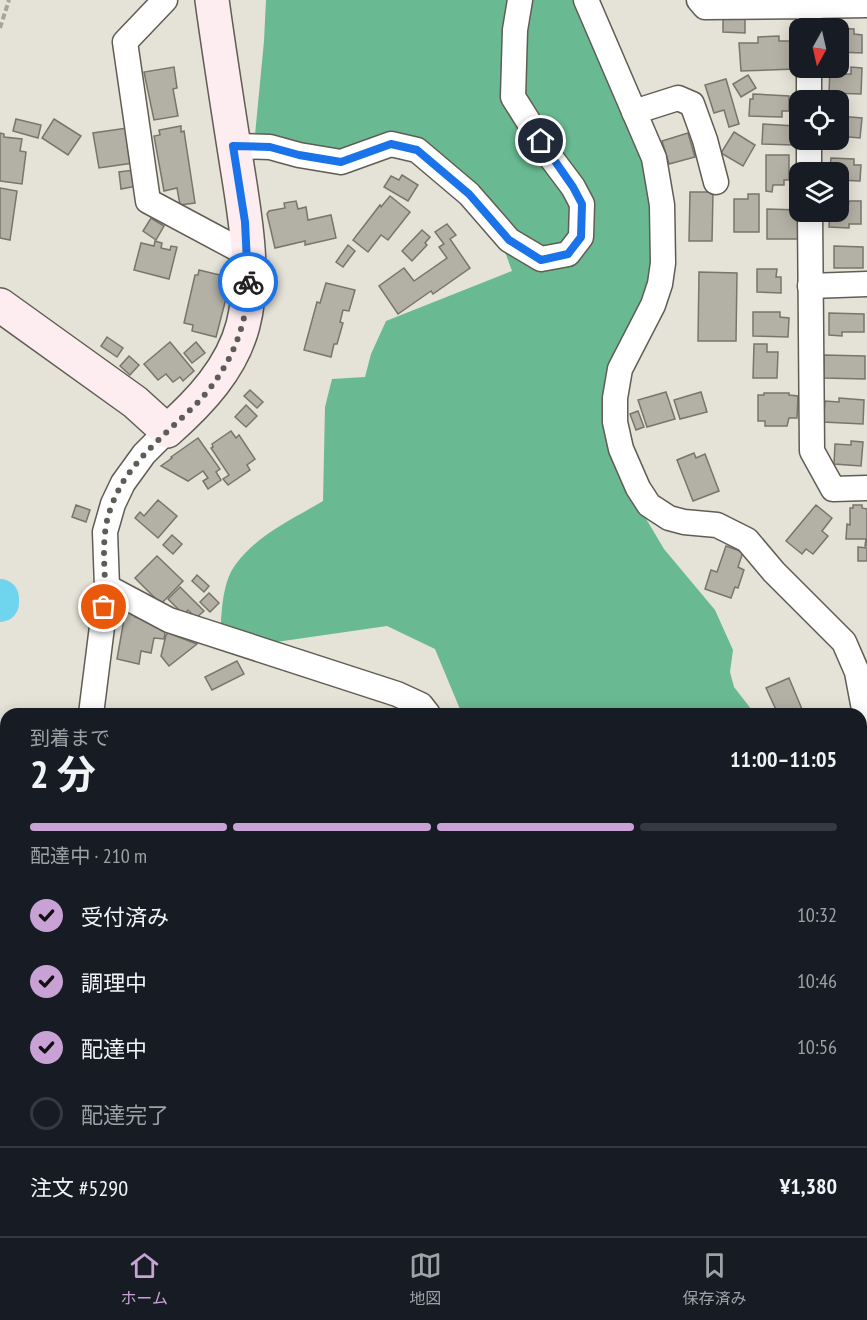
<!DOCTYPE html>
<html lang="ja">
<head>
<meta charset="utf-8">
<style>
	:root { --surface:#171b24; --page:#20242c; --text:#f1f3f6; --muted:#9ea1a6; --line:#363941; --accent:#c8a2d5 }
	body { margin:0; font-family:"PT Sans Narrow","Noto Sans JP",sans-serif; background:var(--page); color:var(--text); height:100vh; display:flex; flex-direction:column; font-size:22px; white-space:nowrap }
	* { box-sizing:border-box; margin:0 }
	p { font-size:20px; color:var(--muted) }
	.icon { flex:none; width:33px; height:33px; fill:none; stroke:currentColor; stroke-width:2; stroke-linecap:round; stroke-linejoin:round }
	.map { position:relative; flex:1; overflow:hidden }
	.details { position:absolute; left:0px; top:708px; width:867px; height:528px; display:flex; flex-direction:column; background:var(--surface); border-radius:18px 18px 0 0; box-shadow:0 3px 15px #0003 }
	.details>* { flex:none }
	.needle { width:39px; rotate:188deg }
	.fabs { position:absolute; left:789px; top:18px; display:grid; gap:12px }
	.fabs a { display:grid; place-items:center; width:60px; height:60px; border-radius:12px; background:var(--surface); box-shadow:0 3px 15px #0003; font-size:30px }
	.pin { position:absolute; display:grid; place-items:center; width:51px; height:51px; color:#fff; margin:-26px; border:3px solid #fff; border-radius:50%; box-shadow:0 2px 6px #0007 }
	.courier { position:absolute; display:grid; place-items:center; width:60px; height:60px; margin:-30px; border:4px solid #1a73e8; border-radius:50%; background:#fff; color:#222; box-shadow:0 2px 8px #0007 }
	.overview em { font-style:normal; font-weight:700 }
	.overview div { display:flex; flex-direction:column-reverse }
	.overview { display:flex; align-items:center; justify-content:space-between; height:102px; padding:0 30px }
	h1 { font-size:39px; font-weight:700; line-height:45px }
	.bar { display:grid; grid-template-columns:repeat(4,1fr); gap:9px 6px; align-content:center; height:72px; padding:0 30px }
	.bar i { height:8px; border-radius:4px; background:var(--line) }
	.bar .selected { background:var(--accent) }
	.bar p { grid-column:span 4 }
	.line { display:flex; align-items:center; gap:15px; padding:0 30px; border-top:2px solid var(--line) }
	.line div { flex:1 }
	ol { padding:0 30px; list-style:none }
	li { display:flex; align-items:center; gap:18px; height:66px }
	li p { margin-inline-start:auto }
	li .icon { padding:6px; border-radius:50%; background:var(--accent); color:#111; stroke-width:4 }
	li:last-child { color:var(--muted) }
	li i { width:33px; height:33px; border:3px solid var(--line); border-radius:50% }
	.tabs { display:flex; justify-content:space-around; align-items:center; height:84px; border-top:2px solid var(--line); background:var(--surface); font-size:16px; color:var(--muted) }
	.tabs a { display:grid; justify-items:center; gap:3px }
	.tabs .selected { color:var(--accent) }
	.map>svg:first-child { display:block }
	.forest { fill:#69ba92 }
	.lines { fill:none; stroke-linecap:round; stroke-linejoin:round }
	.river { stroke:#6fd4ed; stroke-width:38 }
	.building { fill:#b3b0a5; stroke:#78756c; stroke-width:1.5 }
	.street-casing { stroke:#605d54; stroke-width:27 }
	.secondary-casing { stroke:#605d54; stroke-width:36 }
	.path { stroke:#a6a49b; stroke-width:4; stroke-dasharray:6 3; stroke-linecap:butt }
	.street { stroke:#fff; stroke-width:24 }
	.secondary { stroke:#fdedf1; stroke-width:33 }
	.done { stroke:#5e5c56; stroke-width:6; stroke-dasharray:0 10.8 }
	.route { stroke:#1a73e8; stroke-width:8 }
</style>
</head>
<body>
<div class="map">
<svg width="867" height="1236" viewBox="0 0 867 1236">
	<rect width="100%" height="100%" fill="#e5e2d7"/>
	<!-- forest -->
	<g class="forest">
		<path d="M266,0H577L651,177L652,286L608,373L639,507L664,549L715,610L733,650L730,672L734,687L755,714H462L435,649L387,626L276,642L239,634L221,623C222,605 224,579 236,564C257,535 293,519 323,501L325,407L332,379L365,377L371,354L386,321L512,271L491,213L426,155L330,154L255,135L264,41Z"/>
		<polygon points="861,1037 867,1038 867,1236 0,1236 0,1095 6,1092 6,1230 861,1230"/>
	</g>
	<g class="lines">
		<!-- river -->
		<polyline class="river" points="0,598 0,603"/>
	</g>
	<!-- building -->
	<g class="building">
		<polygon points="723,17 745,17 745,33 723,32"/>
		<polygon points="827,28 854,29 854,34 862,35 862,53 838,52 838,28"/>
		<polygon points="779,36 779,41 794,41 795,69 741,71 739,43 758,43 758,37"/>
		<polygon points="838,66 840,74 851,74 851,67 862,68 861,94 829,93 830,68"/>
		<polygon points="174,67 177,88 173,89 178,116 154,120 144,72"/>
		<polygon points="748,75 756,88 741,97 733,84"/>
		<polygon points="726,79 739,124 729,127 724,110 714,113 705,85"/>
		<polygon points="753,94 789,96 789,111 782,111 782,117 749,116 750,99 753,99"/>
		<polygon points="838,116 862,118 860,138 838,136"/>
		<polygon points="16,119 41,125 38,138 13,131"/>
		<polygon points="54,119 81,136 68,155 42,138"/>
		<polygon points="763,124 795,126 794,145 762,144"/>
		<polygon points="181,126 181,132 184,131 195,203 180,205 177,188 164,191 154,136 160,135 159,130"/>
		<polygon points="127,128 133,163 99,168 93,133"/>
		<polygon points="734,132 755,145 743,166 721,153"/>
		<polygon points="0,133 4,134 4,137 22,139 20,151 26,152 22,184 0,181"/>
		<polygon points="688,133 695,157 669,164 662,141"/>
		<polygon points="766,155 789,155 789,180 784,180 784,185 773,185 772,192 766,191"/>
		<polygon points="831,158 854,159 854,165 861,165 860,181 838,180 838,172 830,172"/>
		<polygon points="134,170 137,186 121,189 119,172"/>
		<polygon points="402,175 418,185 408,201 384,187 391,176 399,180"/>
		<polygon points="0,188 17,191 10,240 0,238"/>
		<polygon points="690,192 713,192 712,241 689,241"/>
		<polygon points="748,194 759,194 759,232 734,232 734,199 748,199"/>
		<polygon points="390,196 410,212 388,240 381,235 368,252 353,240 380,205 381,207"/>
		<polygon points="296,201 298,209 306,207 308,220 331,215 336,238 305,245 305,241 275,248 267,214 269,211 285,208 284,203"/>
		<polygon points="849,201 861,201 861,224 849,224 849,228 829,227 830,212 838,212 838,208 848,208"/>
		<polygon points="767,209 799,210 799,239 767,239"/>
		<polygon points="151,218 164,226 156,240 143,231"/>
		<polygon points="447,224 456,235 450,239 470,268 433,294 431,291 398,314 379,286 404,268 414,281 447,258 439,247 444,244 435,232"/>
		<polygon points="422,230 430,237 425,243 427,245 412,261 402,251"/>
		<polygon points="155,241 162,243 161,248 170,250 171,246 177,247 169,279 134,270 141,243 154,246"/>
		<polygon points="348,245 355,251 343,267 336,262"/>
		<polygon points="834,246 863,247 863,268 834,268"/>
		<polygon points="757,269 777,269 776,277 781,277 781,293 757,292"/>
		<polygon points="199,270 220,275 219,280 230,283 216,337 192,331 193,325 184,323 195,275 198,275"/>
		<polygon points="699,272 737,273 736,341 698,341"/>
		<polygon points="326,283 355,290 349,311 343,310 340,322 343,323 337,344 334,344 331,357 304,350 317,302 320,303"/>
		<polygon points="753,312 780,312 780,317 789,318 788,337 753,336"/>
		<polygon points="829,313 864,314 864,332 842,332 842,336 829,335"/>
		<polygon points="107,337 123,348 117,357 101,346"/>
		<polygon points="170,342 194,371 183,381 180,377 173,382 166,374 158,380 144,364"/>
		<polygon points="196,342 205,353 192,363 184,353"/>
		<polygon points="754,344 767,344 767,352 778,352 777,378 753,378"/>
		<polygon points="824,355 865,356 865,379 824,378"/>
		<polygon points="129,356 139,365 130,375 120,366"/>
		<polygon points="250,390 263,402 257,408 244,396"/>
		<polygon points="666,392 675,419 647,427 638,400"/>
		<polygon points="701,392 707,412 680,419 674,400"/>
		<polygon points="764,393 789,393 789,395 798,396 797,418 789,418 787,426 765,426 765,421 758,421 758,395 764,395"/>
		<polygon points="839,398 864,400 863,424 823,422 825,401 839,402"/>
		<polygon points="246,405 257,416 246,427 235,417"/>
		<polygon points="638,411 644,427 636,430 630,414"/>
		<polygon points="231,431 236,438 239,435 255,459 247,465 250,470 228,485 223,479 229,475 211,448 213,447 212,444"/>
		<polygon points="198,438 220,469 216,472 221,480 208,489 203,481 208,478 203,471 188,481 161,466 172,458 171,457"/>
		<polygon points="851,441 863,442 861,466 834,464 835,444 851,445"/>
		<polygon points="694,453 696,458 705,454 719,491 693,501 677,460"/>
		<polygon points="158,500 177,516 158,538 135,518 140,512 144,516"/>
		<polygon points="76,505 90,510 86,522 72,517"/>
		<polygon points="816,505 832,518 822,531 828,536 813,554 806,549 802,554 786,541"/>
		<polygon points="853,505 862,505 862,508 867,509 867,546 865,546 866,539 846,539 847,524 850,525 850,508 853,508"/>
		<polygon points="172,535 182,544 173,554 163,545"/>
		<polygon points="726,546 743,552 738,567 744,570 738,588 735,587 731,598 705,589 711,570 717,572"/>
		<polygon points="858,547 867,548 867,561 858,561"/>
		<polygon points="157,556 183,581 161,604 135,578"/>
		<polygon points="197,575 209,586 204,592 192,581"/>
		<polygon points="180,587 204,611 196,618 188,610 184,615 168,599"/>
		<polygon points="209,593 219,603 210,612 200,602"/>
		<polygon points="126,608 136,610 135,617 166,626 164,639 154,638 151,653 141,651 139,664 117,659"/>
		<polygon points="168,633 197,644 169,666 161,656 166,635"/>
		<polygon points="237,661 244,674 212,690 205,677"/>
		<polygon points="789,678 804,714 778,714 766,688"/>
		<polygon points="861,969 867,970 867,994 866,998 862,996 861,1000"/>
	</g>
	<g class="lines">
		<!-- street casing -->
		<g class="street-casing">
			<g id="street">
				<polyline points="165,0 125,42 148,201 247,254"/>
				<polyline points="586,0 654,158 662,205 663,263 660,284 653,305 620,369 615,398 615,422 621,449 638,488 649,505 669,518 684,522 717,525 747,540 774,572 844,642 857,672 867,725"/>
				<polyline points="699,0 705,7 809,6 809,28"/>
				<polyline points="809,6 867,5"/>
				<polyline points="809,68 809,100"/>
				<polyline points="634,112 678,98 692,104 705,140 716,182"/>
				<polyline points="809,140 809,172"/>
				<polyline points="233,146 270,147 299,155 341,162 391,144 417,150 469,194 509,240 541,259 568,254 581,237 582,204 573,187 552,159 513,97 515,30 520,0"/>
				<polyline points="810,212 812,451 833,489 867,488"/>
				<polyline points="810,286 867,284"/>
				<polyline points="107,587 169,620 397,694 421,705 428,714"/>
				<polyline points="91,714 107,587 105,532 113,504 123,483 144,454 167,431"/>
				<polyline points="861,865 867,854"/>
				<polyline points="861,900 867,892"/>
				<polyline points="0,973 6,966"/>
				<polyline points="731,1236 736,1230"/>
			</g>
		</g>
		<!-- secondary casing -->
		<g class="secondary-casing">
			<path id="secondary" d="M0,305L135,402L167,431C200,402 232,368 243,325C257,272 243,206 235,153C227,102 219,51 212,0"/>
		</g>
		<!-- path -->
		<polyline class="path" points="0,28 9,0"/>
		<!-- street -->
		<use href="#street" class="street"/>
		<!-- secondary -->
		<use href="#secondary" class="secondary"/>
	</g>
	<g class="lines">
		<!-- done -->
		<path class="done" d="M104,607C107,583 102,558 105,534C106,517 114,497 123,482C140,455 165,434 188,412C224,379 248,332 248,282"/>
		<!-- route -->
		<polyline class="route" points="248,282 245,222 233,146 270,147 299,155 341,162 391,144 417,150 469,194 509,240 541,260 568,254 581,237 582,204 573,187 541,141"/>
	</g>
</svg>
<div class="fabs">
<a><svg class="needle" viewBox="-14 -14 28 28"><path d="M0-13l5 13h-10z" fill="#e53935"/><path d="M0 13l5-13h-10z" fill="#9ea1a6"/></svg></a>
<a><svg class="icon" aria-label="locate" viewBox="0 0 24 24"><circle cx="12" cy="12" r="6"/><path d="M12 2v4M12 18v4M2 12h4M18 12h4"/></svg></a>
<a><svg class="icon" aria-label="layers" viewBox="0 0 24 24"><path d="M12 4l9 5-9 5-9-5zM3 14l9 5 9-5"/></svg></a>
</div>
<div class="pin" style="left:104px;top:607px;background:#ea580c"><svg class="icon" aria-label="bag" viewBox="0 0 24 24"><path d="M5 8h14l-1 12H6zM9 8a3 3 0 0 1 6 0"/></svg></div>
<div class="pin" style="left:541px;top:141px;background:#1f2937"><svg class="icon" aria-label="home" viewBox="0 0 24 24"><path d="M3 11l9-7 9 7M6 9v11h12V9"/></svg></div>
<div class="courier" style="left:248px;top:282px"><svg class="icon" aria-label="bike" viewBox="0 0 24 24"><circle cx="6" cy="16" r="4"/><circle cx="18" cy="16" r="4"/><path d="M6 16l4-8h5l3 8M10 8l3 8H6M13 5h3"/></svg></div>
<section class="details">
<div class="overview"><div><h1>2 分</h1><p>到着まで</p></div><em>11:00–11:05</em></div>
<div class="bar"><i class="selected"></i><i class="selected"></i><i class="selected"></i><i></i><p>配達中 · 210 m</p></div>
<ol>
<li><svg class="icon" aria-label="check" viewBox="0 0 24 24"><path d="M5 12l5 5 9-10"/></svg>受付済み<p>10:32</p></li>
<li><svg class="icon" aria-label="check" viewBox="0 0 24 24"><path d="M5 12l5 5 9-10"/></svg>調理中<p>10:46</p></li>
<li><svg class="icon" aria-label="check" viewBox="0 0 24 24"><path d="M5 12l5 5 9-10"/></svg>配達中<p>10:56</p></li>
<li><i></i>配達完了</li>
</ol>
<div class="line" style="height:78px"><div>注文 #5290</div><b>¥1,380</b></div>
</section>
</div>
<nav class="tabs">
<a class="selected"><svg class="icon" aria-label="home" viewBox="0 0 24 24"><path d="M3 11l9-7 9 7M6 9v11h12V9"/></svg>ホーム</a>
<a><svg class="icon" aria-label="map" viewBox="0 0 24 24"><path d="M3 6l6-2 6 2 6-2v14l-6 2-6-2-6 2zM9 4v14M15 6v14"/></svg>地図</a>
<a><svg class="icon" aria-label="saved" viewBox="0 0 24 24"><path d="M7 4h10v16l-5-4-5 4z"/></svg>保存済み</a>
</nav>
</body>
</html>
